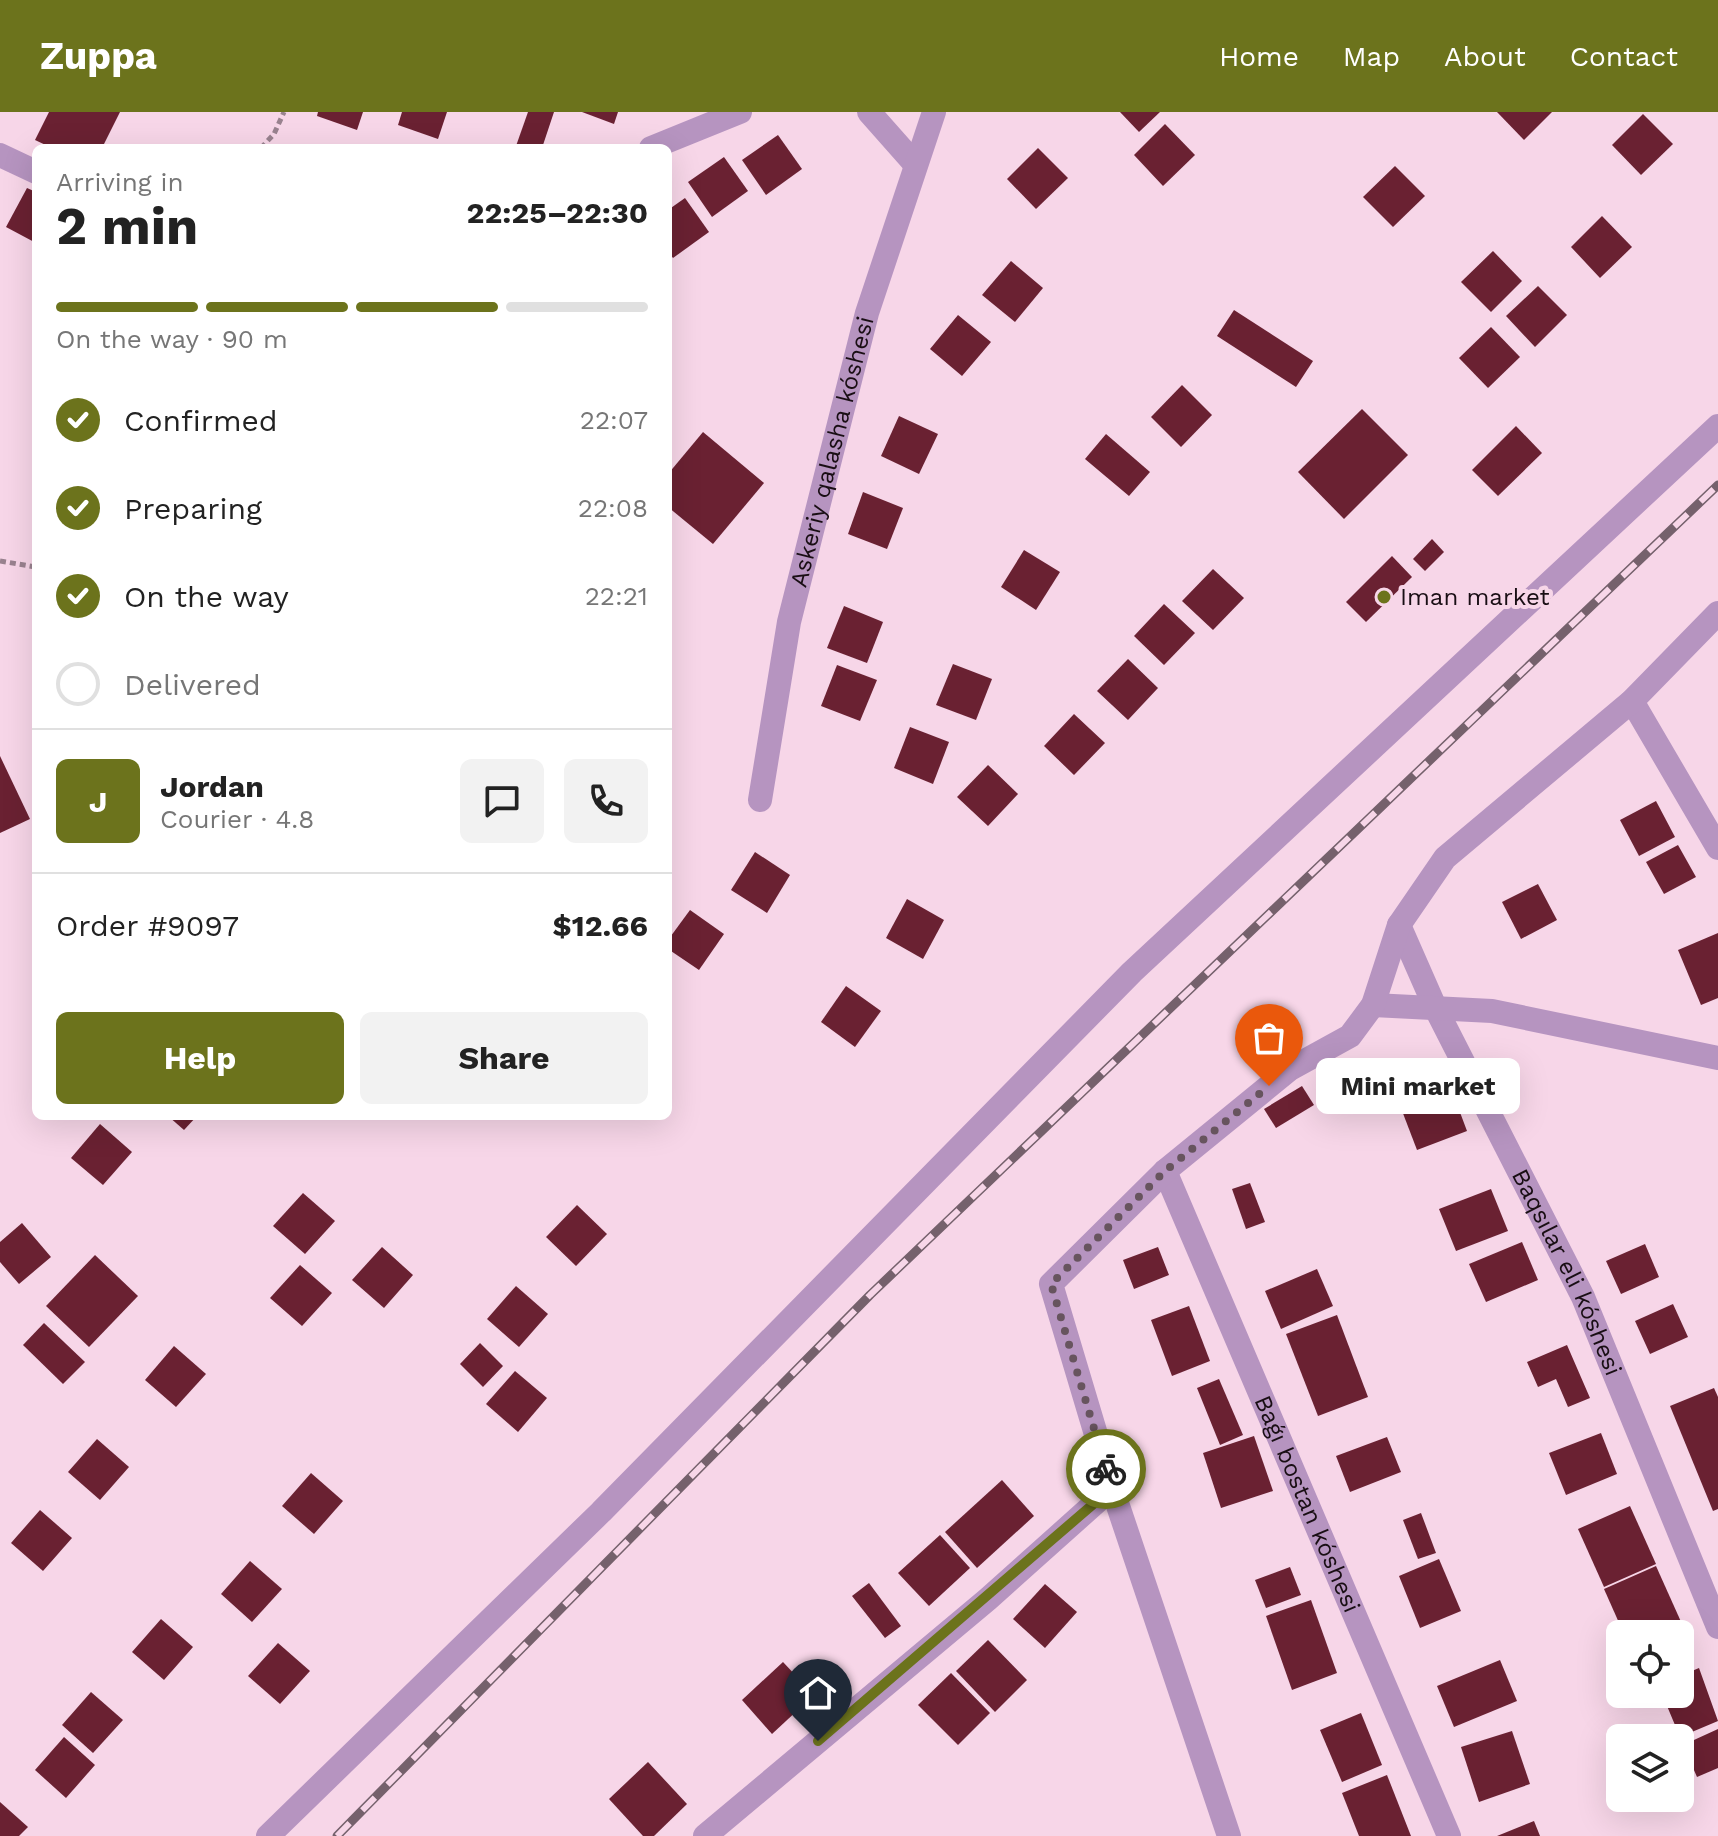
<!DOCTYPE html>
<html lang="en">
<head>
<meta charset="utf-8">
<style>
	:root { --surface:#fff; --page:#f2f2f2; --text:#222; --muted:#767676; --line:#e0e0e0; --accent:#6c731c }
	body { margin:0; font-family:"Work Sans",sans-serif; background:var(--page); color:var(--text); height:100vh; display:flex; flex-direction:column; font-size:30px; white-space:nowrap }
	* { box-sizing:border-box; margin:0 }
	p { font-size:26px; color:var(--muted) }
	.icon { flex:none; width:44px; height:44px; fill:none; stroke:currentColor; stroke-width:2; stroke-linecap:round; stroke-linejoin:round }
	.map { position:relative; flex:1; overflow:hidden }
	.sheet { position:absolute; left:32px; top:32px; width:640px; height:976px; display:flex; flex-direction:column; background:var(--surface); border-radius:12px; box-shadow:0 8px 32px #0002 }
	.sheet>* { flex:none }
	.buttons { position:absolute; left:1606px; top:1508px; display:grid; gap:16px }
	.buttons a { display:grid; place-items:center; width:88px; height:88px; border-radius:12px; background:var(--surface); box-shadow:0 8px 32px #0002; font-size:40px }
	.pin { position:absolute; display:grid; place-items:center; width:68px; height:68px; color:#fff; margin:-82px -34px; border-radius:50% 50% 50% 0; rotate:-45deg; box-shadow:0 0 8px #0007 }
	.pin .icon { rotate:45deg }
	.courier { position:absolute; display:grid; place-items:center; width:80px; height:80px; margin:-40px; border:6px solid #6c731c; border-radius:50%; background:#fff; color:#222; box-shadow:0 2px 10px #0007 }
	.bubble { position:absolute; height:56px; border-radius:12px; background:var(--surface); box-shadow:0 8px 32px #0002; font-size:26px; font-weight:700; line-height:56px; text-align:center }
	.headline em { font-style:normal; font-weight:700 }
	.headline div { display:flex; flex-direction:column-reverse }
	.headline { display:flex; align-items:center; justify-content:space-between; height:136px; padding:0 24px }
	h1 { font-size:52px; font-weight:700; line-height:60px }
	.bar { display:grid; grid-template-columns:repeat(4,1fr); gap:12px 8px; align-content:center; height:96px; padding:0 24px }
	.bar i { height:10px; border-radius:6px; background:var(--line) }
	.bar .on { background:var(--accent) }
	.bar p { grid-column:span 4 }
	.line { display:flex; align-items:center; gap:20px; padding:0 24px; border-top:2px solid var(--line) }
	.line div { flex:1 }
	.round { display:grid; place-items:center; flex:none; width:84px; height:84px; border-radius:12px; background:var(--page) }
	ol { padding:0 24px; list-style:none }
	li { display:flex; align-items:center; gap:24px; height:88px }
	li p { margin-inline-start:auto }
	li .icon { padding:8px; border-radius:50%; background:var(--accent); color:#fff; stroke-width:4 }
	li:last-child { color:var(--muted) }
	li i { width:44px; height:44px; border:4px solid var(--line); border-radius:50% }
	.button { display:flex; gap:16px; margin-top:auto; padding:16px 24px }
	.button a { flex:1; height:92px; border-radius:12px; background:var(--accent); color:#fff; font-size:32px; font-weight:700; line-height:92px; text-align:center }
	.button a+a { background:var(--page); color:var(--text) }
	header { display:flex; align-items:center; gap:48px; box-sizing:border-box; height:112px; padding:0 40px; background:var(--accent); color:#fff }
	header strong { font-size:38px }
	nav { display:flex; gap:44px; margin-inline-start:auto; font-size:28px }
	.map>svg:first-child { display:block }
	.building { fill:#6a2132 }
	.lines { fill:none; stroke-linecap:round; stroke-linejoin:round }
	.path { stroke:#99828f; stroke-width:5; stroke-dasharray:6 4; stroke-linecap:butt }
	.minor { stroke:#b694c0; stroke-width:24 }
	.rail-casing { stroke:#75616c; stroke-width:9 }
	.rail { stroke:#f7d6e8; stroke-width:6; stroke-dasharray:18; stroke-linecap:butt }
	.done { stroke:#67545e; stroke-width:8; stroke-dasharray:0 14.4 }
	.route { stroke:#6c731c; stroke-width:10 }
	.poi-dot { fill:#6c731c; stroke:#f7d6e8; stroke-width:3 }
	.labels { text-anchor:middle; stroke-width:8; stroke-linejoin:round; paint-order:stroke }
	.street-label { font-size:24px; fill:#190e14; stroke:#f7d6e8 }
	.poi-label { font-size:24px; fill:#190e14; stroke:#f7d6e8; text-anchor:start }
</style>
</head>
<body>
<header>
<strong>Zuppa</strong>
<nav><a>Home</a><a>Map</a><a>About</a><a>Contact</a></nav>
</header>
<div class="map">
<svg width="1718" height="1724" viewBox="0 0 1718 1724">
	<rect width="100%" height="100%" fill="#f7d6e8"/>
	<!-- building -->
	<g class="building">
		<polygon points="49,0 120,0 102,36 52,36 35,28"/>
		<polygon points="318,0 363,0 357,18 317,4"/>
		<polygon points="402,0 447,0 438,27 398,13"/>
		<polygon points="528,0 554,0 542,36 516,34"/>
		<polygon points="582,0 618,0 614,12"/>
		<polygon points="1120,0 1160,0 1139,20"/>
		<polygon points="1497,0 1552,0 1524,28"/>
		<polygon points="1643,2 1673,32 1641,63 1612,33"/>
		<polygon points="1165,12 1195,43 1163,74 1134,43"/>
		<polygon points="778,23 802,57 766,83 742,48"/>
		<polygon points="1038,36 1068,66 1036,97 1007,67"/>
		<polygon points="724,45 748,79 712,105 688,70"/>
		<polygon points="1395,54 1425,84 1393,115 1363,85"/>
		<polygon points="27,76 36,80 36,131 6,115"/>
		<polygon points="685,86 709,120 673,146 668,140 668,98"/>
		<polygon points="1602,104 1632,135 1600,166 1571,135"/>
		<polygon points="1493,139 1522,169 1491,200 1461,170"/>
		<polygon points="1011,149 1043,176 1015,210 982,183"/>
		<polygon points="1538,174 1567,203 1535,235 1506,204"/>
		<polygon points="1234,198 1313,249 1296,275 1217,224"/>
		<polygon points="958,203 991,230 962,264 930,237"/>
		<polygon points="1491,215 1520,245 1488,276 1459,246"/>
		<polygon points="1182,273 1212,303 1181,335 1151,305"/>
		<polygon points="1362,297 1408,343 1344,407 1298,360"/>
		<polygon points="899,304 938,322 919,362 881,344"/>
		<polygon points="1516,314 1542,341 1498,384 1472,358"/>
		<polygon points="703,320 764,371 713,432 668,395 668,362"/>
		<polygon points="1106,322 1150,360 1129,384 1085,347"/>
		<polygon points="863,380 903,396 887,437 848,422"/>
		<polygon points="1432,427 1444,440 1425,459 1413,447"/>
		<polygon points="1024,438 1060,460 1036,498 1001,475"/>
		<polygon points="1392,444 1412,465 1366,510 1346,490"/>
		<polygon points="1213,457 1244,486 1213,518 1182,489"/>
		<polygon points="1164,492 1195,521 1164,553 1134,524"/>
		<polygon points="844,494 883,510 867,551 827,536"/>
		<polygon points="1128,547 1158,576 1128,608 1097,579"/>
		<polygon points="953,552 992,567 976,608 936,593"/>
		<polygon points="837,553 877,568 860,609 821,594"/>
		<polygon points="1074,602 1105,631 1074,663 1044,634"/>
		<polygon points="910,615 949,630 933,672 894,656"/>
		<polygon points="0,644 30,707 0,721"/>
		<polygon points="988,653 1018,682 988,714 957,685"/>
		<polygon points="1656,689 1675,725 1639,744 1620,708"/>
		<polygon points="1678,733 1696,765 1664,782 1646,750"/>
		<polygon points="755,740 790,763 767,801 731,778"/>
		<polygon points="1538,772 1557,808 1521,827 1502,790"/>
		<polygon points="907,787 944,808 923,847 886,826"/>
		<polygon points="690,798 724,822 699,858 668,837 668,828"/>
		<polygon points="1718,821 1718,886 1701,893 1678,838"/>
		<polygon points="846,874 881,899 855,935 821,910"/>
		<polygon points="1441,950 1467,1019 1417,1038 1391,970"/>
		<polygon points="1302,974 1314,993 1276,1016 1264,997"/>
		<polygon points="168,1004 197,1004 184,1018"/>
		<polygon points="100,1012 132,1040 103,1073 71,1046"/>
		<polygon points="1250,1071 1265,1110 1246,1117 1232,1077"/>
		<polygon points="1491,1077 1508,1119 1456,1139 1439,1097"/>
		<polygon points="303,1081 335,1109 305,1142 273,1114"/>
		<polygon points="577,1093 607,1122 576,1154 546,1125"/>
		<polygon points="22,1111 51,1145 19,1172 0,1150 0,1130"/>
		<polygon points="1522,1130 1538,1168 1486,1190 1469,1152"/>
		<polygon points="1645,1132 1659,1165 1621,1182 1606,1149"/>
		<polygon points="382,1135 413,1163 384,1196 352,1168"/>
		<polygon points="1158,1135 1169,1163 1134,1177 1123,1148"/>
		<polygon points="95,1143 138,1184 89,1235 46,1194"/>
		<polygon points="300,1153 332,1181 302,1214 270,1186"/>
		<polygon points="1317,1157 1333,1194 1281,1217 1265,1179"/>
		<polygon points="516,1174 548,1202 519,1235 487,1207"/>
		<polygon points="1673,1192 1688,1225 1650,1242 1635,1209"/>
		<polygon points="1189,1194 1210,1249 1172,1264 1151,1208"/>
		<polygon points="1337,1203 1368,1285 1318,1304 1286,1222"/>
		<polygon points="44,1211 85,1250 63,1272 23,1233"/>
		<polygon points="480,1231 503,1254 483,1275 460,1252"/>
		<polygon points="1567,1233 1590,1286 1568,1295 1556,1267 1538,1275 1527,1250"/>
		<polygon points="174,1234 206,1262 176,1295 145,1268"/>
		<polygon points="515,1259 547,1286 518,1320 486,1292"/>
		<polygon points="1219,1267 1243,1323 1220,1333 1197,1276"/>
		<polygon points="1714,1276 1718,1285 1718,1397 1713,1399 1670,1294"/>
		<polygon points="1601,1321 1617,1362 1566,1383 1549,1341"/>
		<polygon points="1254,1324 1273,1379 1221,1396 1203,1341"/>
		<polygon points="1387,1325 1401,1360 1350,1380 1336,1344"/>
		<polygon points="97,1327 129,1355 100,1388 68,1360"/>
		<polygon points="311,1361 343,1389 314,1422 282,1394"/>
		<polygon points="1002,1368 1034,1404 977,1456 945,1420"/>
		<polygon points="1630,1394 1656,1452 1604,1475 1578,1417"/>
		<polygon points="40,1398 72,1426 43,1459 11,1431"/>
		<polygon points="1421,1401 1436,1441 1418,1447 1403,1408"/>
		<polygon points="940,1423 970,1456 929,1494 898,1461"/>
		<polygon points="1439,1447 1461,1499 1420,1516 1399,1464"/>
		<polygon points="250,1449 282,1477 252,1510 221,1482"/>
		<polygon points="1656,1454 1682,1512 1660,1522 1624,1522 1604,1477"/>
		<polygon points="1290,1455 1301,1483 1266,1496 1255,1468"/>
		<polygon points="869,1471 901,1514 885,1526 852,1484"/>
		<polygon points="1045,1472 1077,1500 1045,1536 1013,1507"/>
		<polygon points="1311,1488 1337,1561 1292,1578 1266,1504"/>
		<polygon points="161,1507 193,1535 164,1568 132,1540"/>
		<polygon points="988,1528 1027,1568 995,1600 956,1559"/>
		<polygon points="278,1531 310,1559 280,1592 248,1564"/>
		<polygon points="1500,1548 1517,1589 1454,1615 1437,1574"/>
		<polygon points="783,1550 814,1583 772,1622 742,1588"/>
		<polygon points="1699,1556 1718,1609 1680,1625 1662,1582 1680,1582 1680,1564"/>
		<polygon points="951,1561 990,1601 958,1633 918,1593"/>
		<polygon points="91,1580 123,1608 93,1641 62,1613"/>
		<polygon points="1361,1601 1382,1653 1342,1670 1320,1618"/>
		<polygon points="1718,1617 1718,1656 1697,1665 1683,1633"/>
		<polygon points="1512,1619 1530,1672 1479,1690 1461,1635"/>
		<polygon points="64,1625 95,1653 66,1686 35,1658"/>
		<polygon points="648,1650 687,1692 654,1724 643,1724 609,1687"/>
		<polygon points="1387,1663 1411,1724 1359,1724 1342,1681"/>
		<polygon points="0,1690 28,1715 19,1724 0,1724"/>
		<polygon points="1534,1709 1540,1724 1497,1724"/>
	</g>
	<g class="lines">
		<!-- path -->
		<g class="path">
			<polyline points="261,36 274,22 284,0"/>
			<polyline points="0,449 36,455"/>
		</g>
		<!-- minor -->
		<g class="minor">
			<polyline points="869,0 915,52"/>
			<polyline points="651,36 740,0"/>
			<polyline points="0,43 36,60"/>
			<polyline points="1632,589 1718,736"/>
			<path id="s1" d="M760,688L789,510L867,201L934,0"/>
			<path id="s2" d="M1399,813L1435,895L1583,1185L1718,1515"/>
			<polyline points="1373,893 1492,899 1718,946"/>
			<path id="s3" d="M1165,1059L1449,1724"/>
			<polyline points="268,1724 601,1400 1132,860 1718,314"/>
			<polyline points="705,1724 988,1487 1112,1376"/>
			<polyline points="1229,1724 1112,1376 1051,1172 1165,1059 1290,957 1350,924 1373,893 1399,813 1445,746 1632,589 1718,501"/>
		</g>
		<!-- rail casing -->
		<g class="rail-casing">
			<polyline id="rail" points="337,1724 870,1183 1718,373"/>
		</g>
		<!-- rail -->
		<use href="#rail" class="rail"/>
	</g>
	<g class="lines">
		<!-- done -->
		<polyline class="done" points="1106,1357 1051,1172 1165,1059 1269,974"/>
		<!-- route -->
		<polyline class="route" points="818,1629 1112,1376 1106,1357"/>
	</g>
	<!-- markers -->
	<circle class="poi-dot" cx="1384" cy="485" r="8"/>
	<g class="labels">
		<!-- street labels -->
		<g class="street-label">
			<text dy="8" stroke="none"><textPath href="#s1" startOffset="356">Askeriy qalasha kóshesi</textPath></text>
			<text dy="8" stroke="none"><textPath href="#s2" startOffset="386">Baqsılar eli kóshesi</textPath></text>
			<text dy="8" stroke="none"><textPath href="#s3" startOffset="362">Baǵı bostan kóshesi</textPath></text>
		</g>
		<!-- poi labels -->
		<g class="poi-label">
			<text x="1400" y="493">Iman market</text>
		</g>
	</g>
</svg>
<div class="buttons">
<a><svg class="icon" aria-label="locate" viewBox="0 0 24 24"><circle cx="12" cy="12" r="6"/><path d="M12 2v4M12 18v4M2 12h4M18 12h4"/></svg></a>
<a><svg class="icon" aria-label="layers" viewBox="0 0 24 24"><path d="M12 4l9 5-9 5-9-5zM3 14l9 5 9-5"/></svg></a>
</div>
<div class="pin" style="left:1269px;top:974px;background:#ea580c"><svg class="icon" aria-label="bag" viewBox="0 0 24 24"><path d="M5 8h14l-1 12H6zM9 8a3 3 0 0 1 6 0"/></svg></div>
<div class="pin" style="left:818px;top:1629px;background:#1f2937"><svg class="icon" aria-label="home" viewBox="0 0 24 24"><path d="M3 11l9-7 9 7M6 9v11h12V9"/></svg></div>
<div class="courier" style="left:1106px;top:1357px"><svg class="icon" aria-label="bike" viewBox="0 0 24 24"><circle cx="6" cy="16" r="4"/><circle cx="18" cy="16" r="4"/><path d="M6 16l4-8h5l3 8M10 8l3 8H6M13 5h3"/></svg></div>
<div class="bubble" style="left:1316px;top:946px;width:204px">Mini market</div>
<section class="sheet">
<div class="headline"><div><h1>2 min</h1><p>Arriving in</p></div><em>22:25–22:30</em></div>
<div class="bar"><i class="on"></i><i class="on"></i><i class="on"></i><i></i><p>On the way · 90 m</p></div>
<ol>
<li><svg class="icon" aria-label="check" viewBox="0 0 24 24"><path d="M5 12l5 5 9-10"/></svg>Confirmed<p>22:07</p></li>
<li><svg class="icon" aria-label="check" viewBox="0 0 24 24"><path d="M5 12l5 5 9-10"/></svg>Preparing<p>22:08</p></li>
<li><svg class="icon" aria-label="check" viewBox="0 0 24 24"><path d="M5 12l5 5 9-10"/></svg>On the way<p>22:21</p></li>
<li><i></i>Delivered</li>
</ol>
<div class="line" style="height:144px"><b class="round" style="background:var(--accent);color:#fff">J</b><div><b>Jordan</b><p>Courier · 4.8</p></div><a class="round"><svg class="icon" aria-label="chat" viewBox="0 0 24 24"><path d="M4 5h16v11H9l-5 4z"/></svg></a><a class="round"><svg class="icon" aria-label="phone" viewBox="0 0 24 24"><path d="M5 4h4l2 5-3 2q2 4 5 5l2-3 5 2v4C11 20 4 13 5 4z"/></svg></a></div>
<div class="line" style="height:104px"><div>Order #9097</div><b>$12.66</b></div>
<div class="button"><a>Help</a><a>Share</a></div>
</section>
</div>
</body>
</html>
